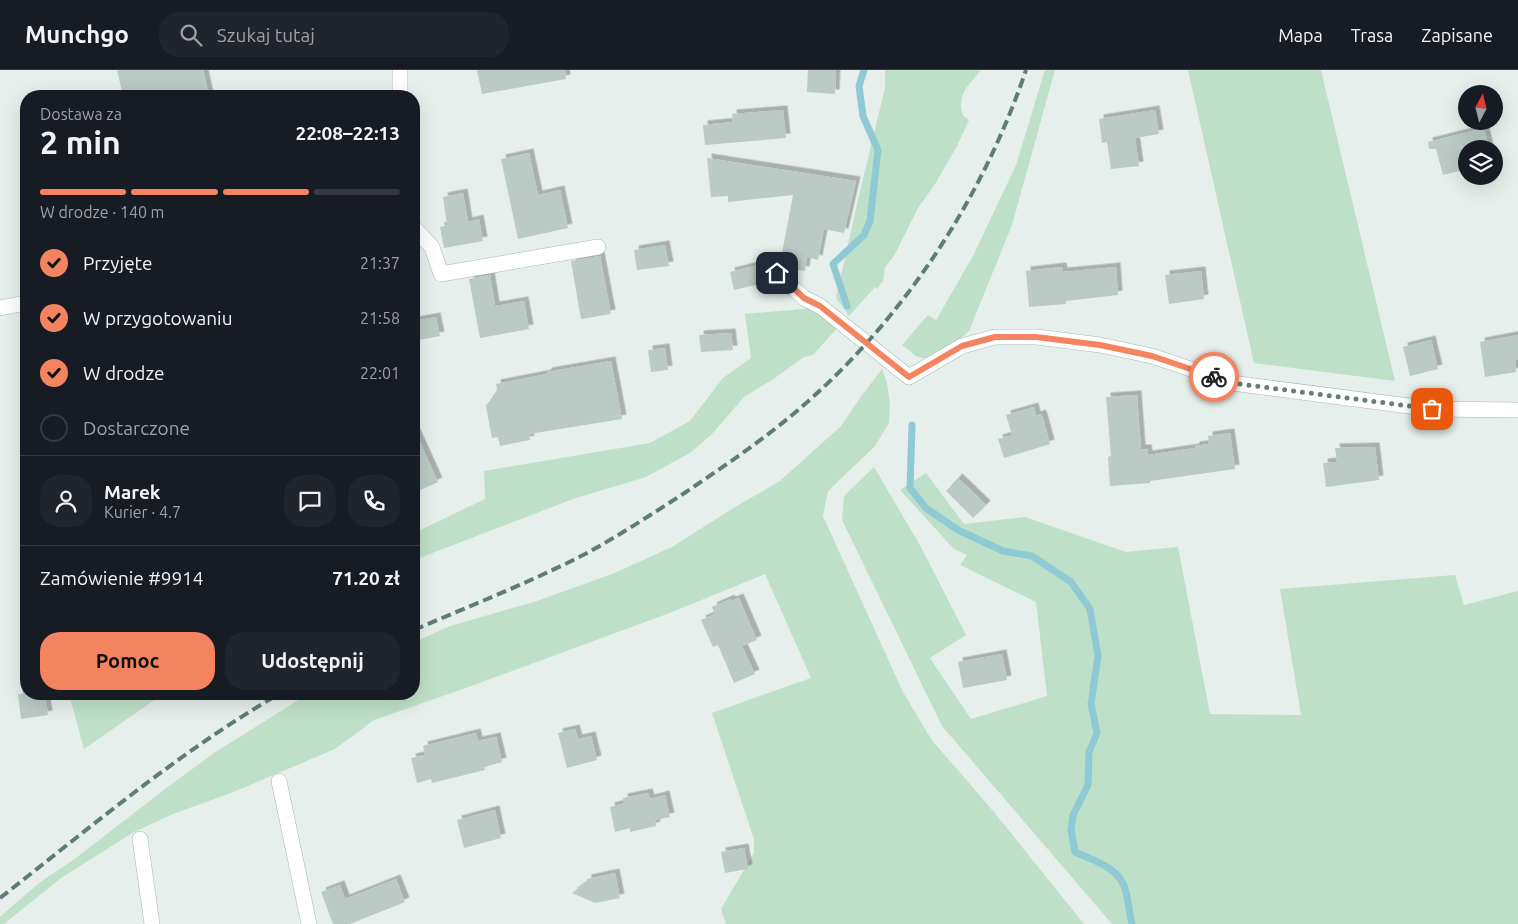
<!DOCTYPE html>
<html lang="pl">
<head>
<meta charset="utf-8">
<style>
	:root { --surface:#171b24; --page:#20242c; --text:#f1f3f6; --muted:#9ea1a6; --line:#363941; --accent:#f4845f }
	body { margin:0; font-family:Ubuntu,sans-serif; background:var(--page); color:var(--text); height:100vh; display:flex; flex-direction:column; font-size:19px; white-space:nowrap }
	* { box-sizing:border-box; margin:0 }
	p { font-size:16px; color:var(--muted) }
	.icon { flex:none; width:28px; height:28px; fill:none; stroke:currentColor; stroke-width:2; stroke-linecap:round; stroke-linejoin:round }
	.map { position:relative; flex:1; overflow:hidden }
	.drawer { position:absolute; left:20px; top:20px; width:400px; height:610px; display:flex; flex-direction:column; background:var(--surface); border-radius:20px; box-shadow:0 5px 20px #0002 }
	.drawer>* { flex:none }
	.needle { width:32px; rotate:7deg }
	.tools { position:absolute; left:1458px; top:15px; display:grid; gap:10px }
	.tools a { display:grid; place-items:center; width:45px; height:45px; border-radius:50%; background:var(--surface); box-shadow:0 5px 20px #0002; font-size:25px }
	.pin { position:absolute; display:grid; place-items:center; width:42px; height:42px; color:#fff; margin:-21px; border-radius:10px; box-shadow:0 2px 8px #0006 }
	.courier { position:absolute; display:grid; place-items:center; width:50px; height:50px; margin:-25px; border:4px solid #f4845f; border-radius:50%; background:#fff; color:#222; box-shadow:0 1px 6px #0007 }
	.summary em { font-style:normal; font-weight:700 }
	.summary div { display:flex; flex-direction:column-reverse }
	.summary { display:flex; align-items:center; justify-content:space-between; height:85px; padding:0 20px }
	h1 { font-size:32px; font-weight:700; line-height:38px }
	.bar { display:grid; grid-template-columns:repeat(4,1fr); gap:8px 5px; align-content:center; height:60px; padding:0 20px }
	.bar i { height:6px; border-radius:4px; background:var(--line) }
	.bar .current { background:var(--accent) }
	.bar p { grid-column:span 4 }
	.line { display:flex; align-items:center; gap:12px; padding:0 20px; border-top:1px solid var(--line) }
	.line div { flex:1 }
	.round { display:grid; place-items:center; flex:none; width:52px; height:52px; border-radius:20px; background:var(--page) }
	ol { padding:0 20px; list-style:none }
	li { display:flex; align-items:center; gap:15px; height:55px }
	li p { margin-inline-start:auto }
	li .icon { padding:5px; border-radius:50%; background:var(--accent); color:#111; stroke-width:4 }
	li:last-child { color:var(--muted) }
	li i { width:28px; height:28px; border:2px solid var(--line); border-radius:50% }
	.primary-button { display:flex; gap:10px; margin-top:auto; padding:10px 20px }
	.primary-button a { flex:1; height:58px; border-radius:20px; background:var(--accent); color:#111; font-size:20px; font-weight:700; line-height:58px; text-align:center }
	.primary-button a+a { background:var(--page); color:var(--text) }
	header { display:flex; align-items:center; gap:30px; box-sizing:border-box; height:70px; padding:0 25px; background:var(--surface); border-bottom:1px solid var(--line) }
	header strong { font-size:24px }
	nav { display:flex; gap:28px; margin-inline-start:auto; font-size:18px }
	.search { width:350px; height:45px; background:var(--page); display:flex; align-items:center; gap:12px; box-sizing:border-box; padding:0 18px; border-radius:20px; color:var(--muted); font-size:19px }
	.map>svg:first-child { display:block }
	.green { fill:#bfe0c8 }
	.lines { fill:none; stroke-linecap:round; stroke-linejoin:round }
	.stream { stroke:#8ec9d4; stroke-width:7 }
	.building { fill:#bbcac4; filter:url(#shadow) }
	.minor-casing { stroke:#a8b8b2; stroke-width:16 }
	.minor { stroke:#fff; stroke-width:15 }
	.rail { stroke:#5f7d75; stroke-width:4; stroke-dasharray:10 5; stroke-linecap:butt }
	.done { stroke:#687f78; stroke-width:5; stroke-dasharray:0 9 }
	.route { stroke:#f4845f; stroke-width:6 }
</style>
</head>
<body>
<header>
<strong>Munchgo</strong>
<div class="search"><svg class="icon" aria-label="search" viewBox="0 0 24 24"><circle cx="10" cy="10" r="6"/><path d="M15 15l6 6"/></svg>Szukaj tutaj</div>
<nav><a>Mapa</a><a>Trasa</a><a>Zapisane</a></nav>
</header>
<div class="map">
<svg width="1518" height="854" viewBox="0 0 1518 854">
	<defs>
		<filter id="shadow"><feDropShadow dx="4.5" dy="-4.5" stdDeviation="0" flood-color="#0004"/></filter>
	</defs>
	<rect width="100%" height="100%" fill="#e6efeb"/>
	<!-- green -->
	<g class="green">
		<path d="M885,0H980C972,15 963,15 961,34C961,42 962,46 969,50L957,76L935,114L918,138L894,186L885,197L883,211L877,219L875,217L849,246L836,228L860,121L885,18Z"/>
		<polygon points="1045,0 1055,0 1012,155 969,261 943,284 930,288 922,288 916,286 902,275 928,245 936,250 973,186 1016,95"/>
		<polygon points="1188,0 1321,0 1395,311 1254,293"/>
		<polygon points="815,238 838,257 813,285 804,287 772,310 744,327 712,364 690,383 646,407 573,429 414,490 414,463 485,429 484,401 650,373 690,351 723,308 751,288 745,244"/>
		<polygon points="882,299 887,313 890,334 889,353 875,376 828,421 823,446 903,622 931,669 994,742 1084,854 726,854 721,839 754,783 754,769 712,643 811,608 765,504 667,544 463,619 374,650 335,679 231,723 173,744 134,762 61,808 4,854 0,854 0,847 18,831 43,810 72,791 165,719 214,683 308,624 414,624 414,572 450,556 537,531 612,504 672,477 735,437 780,411 841,356 860,328"/>
		<polygon points="874,397 921,477 966,565 930,588 971,649 1047,626 1036,532 960,495 967,485 954,479 900,420 926,403 964,454 1025,447 1126,482 1178,477 1210,644 1301,645 1280,519 1455,505 1464,535 1518,521 1518,854 1112,854 942,656 842,450 844,426"/>
		<polygon points="69,624 163,624 84,679"/>
	</g>
	<g class="lines">
		<!-- stream -->
		<g class="stream">
			<polyline points="847,236 833,194 864,165 870,151 878,80 863,46 859,16 864,0"/>
			<path d="M912,355L910,418L926,438L958,460L1003,481L1032,486L1071,512L1090,539L1098,586L1091,634L1097,663L1089,682L1088,715L1073,745L1071,760L1075,782C1095,791 1121,798 1126,822C1129,833 1129,843 1132,854"/>
		</g>
	</g>
	<!-- building -->
	<g class="building">
		<polygon points="117,0 203,0 209,26 123,26"/>
		<polygon points="477,0 565,0 566,9 482,24"/>
		<polygon points="808,0 836,0 835,24 807,22"/>
		<polygon points="783,40 786,68 705,75 703,55 733,52 732,44"/>
		<polygon points="1155,40 1159,64 1135,68 1139,96 1111,99 1107,72 1102,73 1099,49"/>
		<polygon points="1484,58 1489,79 1466,79 1466,92 1461,94 1463,100 1443,105 1436,79 1429,79 1428,72"/>
		<polygon points="529,83 538,125 560,120 568,158 518,169 501,89"/>
		<polygon points="707,88 856,111 844,163 824,159 818,190 807,187 805,201 784,197 780,194 793,125 728,132 728,126 711,127"/>
		<polygon points="463,123 468,152 479,149 483,171 444,178 440,157 447,155 443,127"/>
		<polygon points="665,175 669,196 637,200 634,180"/>
		<polygon points="600,186 611,244 581,249 571,191"/>
		<polygon points="762,194 768,212 734,220 730,202"/>
		<polygon points="1062,197 1063,202 1116,197 1118,225 1066,231 1066,234 1029,237 1026,201"/>
		<polygon points="1201,201 1204,229 1169,234 1165,205"/>
		<polygon points="490,205 495,236 524,231 529,259 480,268 469,209"/>
		<polygon points="436,247 440,266 414,271 414,251"/>
		<polygon points="731,263 733,280 701,282 699,265"/>
		<polygon points="1518,265 1518,290 1515,290 1516,302 1485,307 1480,272"/>
		<polygon points="1431,270 1438,299 1410,306 1403,277"/>
		<polygon points="665,278 668,300 651,302 648,280"/>
		<polygon points="611,291 622,349 529,364 530,370 500,376 498,367 492,368 486,336 497,320 496,314 547,304 547,302"/>
		<polygon points="1137,325 1141,379 1147,379 1148,385 1195,378 1195,376 1209,374 1208,366 1230,363 1235,399 1150,411 1150,413 1110,416 1108,387 1111,386 1106,327"/>
		<polygon points="1034,337 1036,346 1041,344 1043,348 1050,374 1004,388 998,369 1012,365 1006,345"/>
		<polygon points="414,359 438,412 414,423"/>
		<polygon points="1375,377 1379,410 1326,417 1323,393 1337,392 1335,378"/>
		<polygon points="958,408 986,435 973,448 946,421"/>
		<polygon points="739,528 757,570 742,576 755,604 734,613 718,575 713,577 701,550 715,544 712,537 730,529 731,531"/>
		<polygon points="1002,584 1007,610 963,618 958,592"/>
		<polygon points="18,624 45,624 48,645 21,649"/>
		<polygon points="575,659 578,669 591,666 597,690 567,698 558,663"/>
		<polygon points="476,663 478,671 496,667 502,692 484,697 485,700 432,713 431,709 417,713 411,688 425,685 423,676"/>
		<polygon points="648,723 650,729 665,725 670,747 655,750 656,756 630,762 630,758 615,762 610,737 624,733 623,728"/>
		<polygon points="495,740 501,768 464,778 457,750"/>
		<polygon points="744,778 748,799 725,803 721,782"/>
		<polygon points="615,803 620,828 595,833 572,823 587,812 587,809"/>
		<polygon points="396,809 405,832 350,854 333,854 321,822 340,815 345,829"/>
	</g>
	<g class="lines">
		<!-- minor casing -->
		<g class="minor-casing">
			<g id="minor">
				<polyline points="400,0 400,26"/>
				<polyline points="414,158 432,177 441,204 598,177"/>
				<polyline points="777,203 804,228 820,236 909,307 962,276 995,267 1037,267 1100,275 1152,286 1232,313 1432,339 1518,340"/>
				<polyline points="0,238 26,233"/>
				<polyline points="279,711 309,854"/>
				<polyline points="140,769 152,854"/>
			</g>
		</g>
		<!-- minor -->
		<use href="#minor" class="minor"/>
		<!-- rail -->
		<g class="rail">
			<path d="M414,560C472,535 531,512 587,483C620,465 652,444 683,424C720,399 757,374 791,346C899,256 981,133 1026,0"/>
			<path d="M0,828C91,757 179,682 279,624"/>
		</g>
	</g>
	<g class="lines">
		<!-- done -->
		<polyline class="done" points="1214,307 1232,313 1432,339"/>
		<!-- route -->
		<polyline class="route" points="777,203 804,228 820,236 909,307 962,276 995,267 1036,267 1100,275 1152,286 1214,307"/>
	</g>
</svg>
<div class="tools">
<a><svg class="needle" viewBox="-14 -14 28 28"><path d="M0-13l5 13h-10z" fill="#e53935"/><path d="M0 13l5-13h-10z" fill="#9ea1a6"/></svg></a>
<a><svg class="icon" aria-label="layers" viewBox="0 0 24 24"><path d="M12 4l9 5-9 5-9-5zM3 14l9 5 9-5"/></svg></a>
</div>
<div class="pin" style="left:1432px;top:339px;background:#ea580c"><svg class="icon" aria-label="bag" viewBox="0 0 24 24"><path d="M5 8h14l-1 12H6zM9 8a3 3 0 0 1 6 0"/></svg></div>
<div class="pin" style="left:777px;top:203px;background:#1f2937"><svg class="icon" aria-label="home" viewBox="0 0 24 24"><path d="M3 11l9-7 9 7M6 9v11h12V9"/></svg></div>
<div class="courier" style="left:1214px;top:307px"><svg class="icon" aria-label="bike" viewBox="0 0 24 24"><circle cx="6" cy="16" r="4"/><circle cx="18" cy="16" r="4"/><path d="M6 16l4-8h5l3 8M10 8l3 8H6M13 5h3"/></svg></div>
<section class="drawer">
<div class="summary"><div><h1>2 min</h1><p>Dostawa za</p></div><em>22:08–22:13</em></div>
<div class="bar"><i class="current"></i><i class="current"></i><i class="current"></i><i></i><p>W drodze · 140 m</p></div>
<ol>
<li><svg class="icon" aria-label="check" viewBox="0 0 24 24"><path d="M5 12l5 5 9-10"/></svg>Przyjęte<p>21:37</p></li>
<li><svg class="icon" aria-label="check" viewBox="0 0 24 24"><path d="M5 12l5 5 9-10"/></svg>W przygotowaniu<p>21:58</p></li>
<li><svg class="icon" aria-label="check" viewBox="0 0 24 24"><path d="M5 12l5 5 9-10"/></svg>W drodze<p>22:01</p></li>
<li><i></i>Dostarczone</li>
</ol>
<div class="line" style="height:90px"><a class="round"><svg class="icon" aria-label="person" viewBox="0 0 24 24"><circle cx="12" cy="8" r="4"/><path d="M4 21q1-7 8-7t8 7"/></svg></a><div><b>Marek</b><p>Kurier · 4.7</p></div><a class="round"><svg class="icon" aria-label="chat" viewBox="0 0 24 24"><path d="M4 5h16v11H9l-5 4z"/></svg></a><a class="round"><svg class="icon" aria-label="phone" viewBox="0 0 24 24"><path d="M5 4h4l2 5-3 2q2 4 5 5l2-3 5 2v4C11 20 4 13 5 4z"/></svg></a></div>
<div class="line" style="height:65px"><div>Zamówienie #9914</div><b>71.20 zł</b></div>
<div class="primary-button"><a>Pomoc</a><a>Udostępnij</a></div>
</section>
</div>
</body>
</html>
